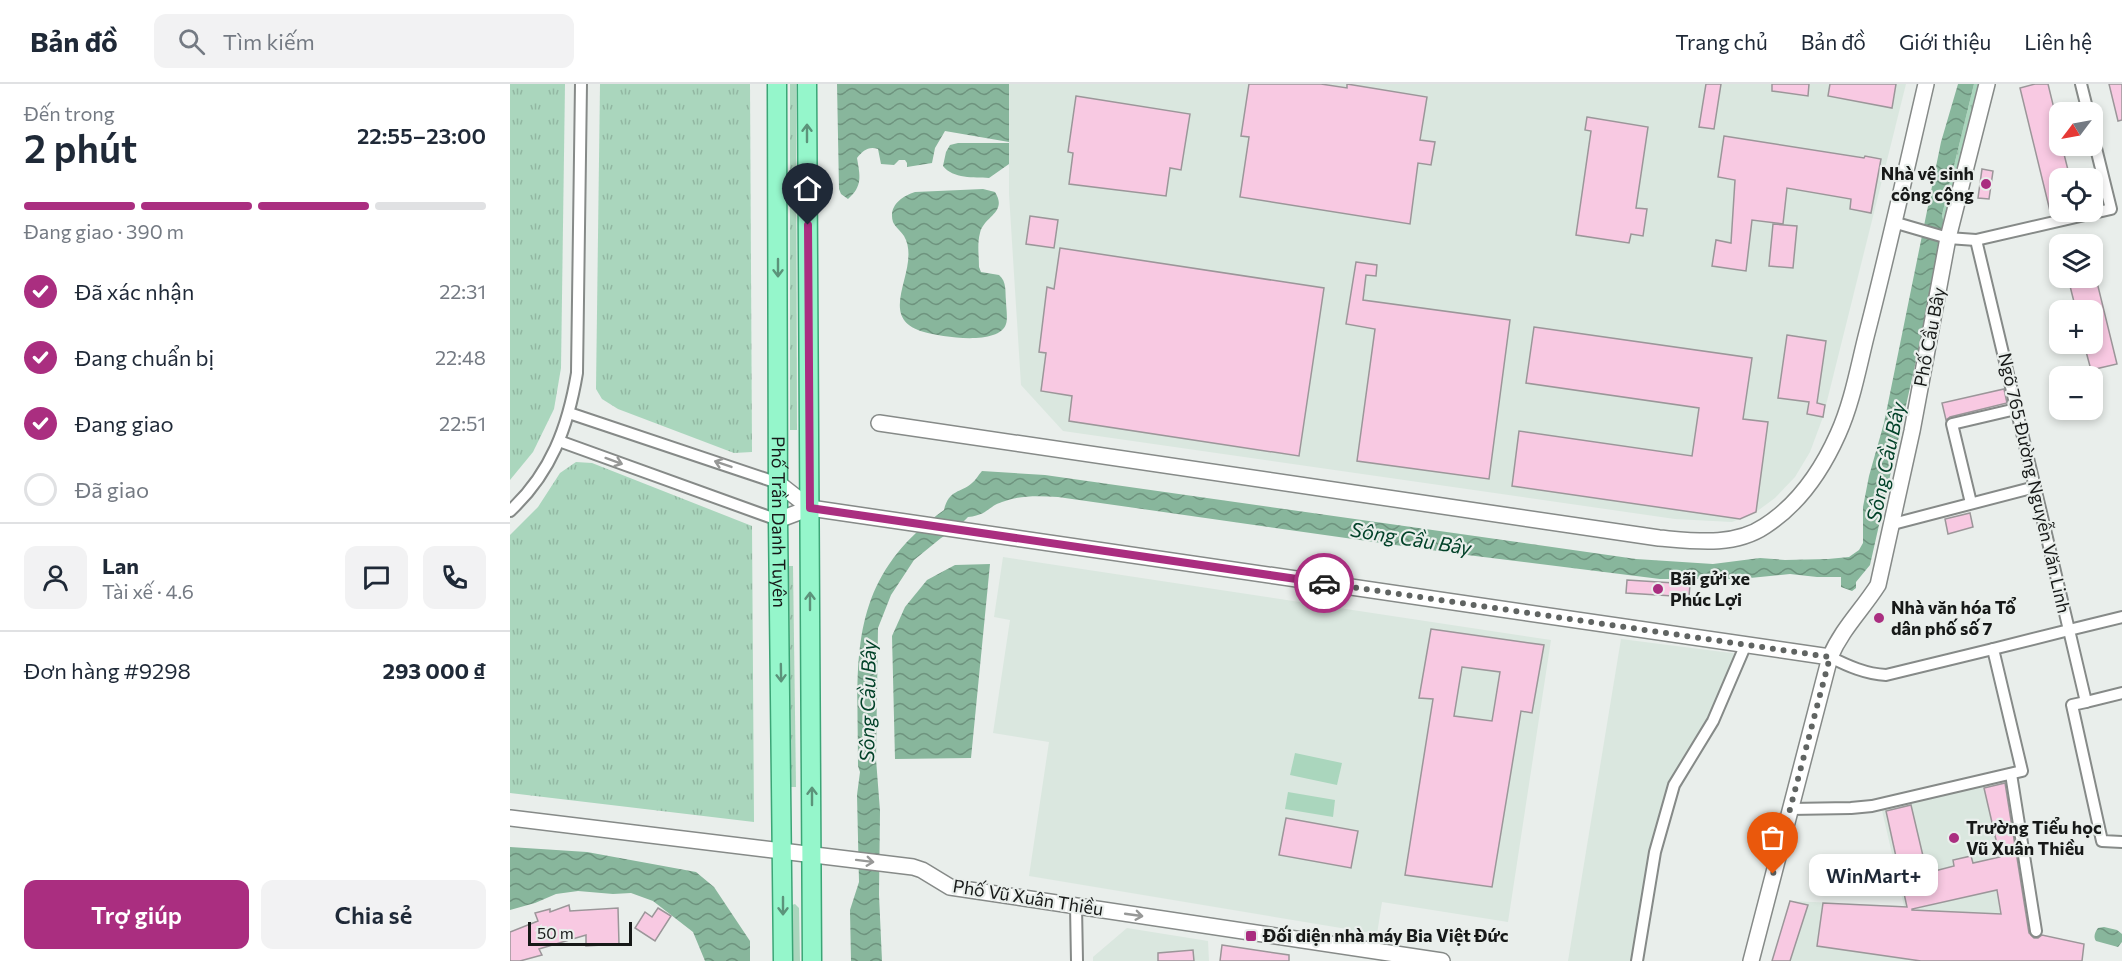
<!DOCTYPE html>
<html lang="vi">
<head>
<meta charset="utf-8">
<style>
	:root { --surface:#fff; --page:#f2f2f3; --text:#1f2937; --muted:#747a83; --line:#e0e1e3; --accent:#aa2e80 }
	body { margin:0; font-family:Commissioner,sans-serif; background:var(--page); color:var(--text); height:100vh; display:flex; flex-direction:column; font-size:22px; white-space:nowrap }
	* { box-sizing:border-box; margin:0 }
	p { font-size:20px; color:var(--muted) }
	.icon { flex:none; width:33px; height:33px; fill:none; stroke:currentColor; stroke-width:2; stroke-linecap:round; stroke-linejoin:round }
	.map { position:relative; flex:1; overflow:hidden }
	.details { display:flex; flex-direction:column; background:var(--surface); width:510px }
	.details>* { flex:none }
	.needle { width:39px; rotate:238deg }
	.buttons { position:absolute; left:1539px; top:18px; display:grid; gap:12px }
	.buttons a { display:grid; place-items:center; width:54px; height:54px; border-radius:12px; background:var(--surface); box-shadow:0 3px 9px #0003; font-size:30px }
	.scale { position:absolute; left:18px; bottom:15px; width:104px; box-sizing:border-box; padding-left:6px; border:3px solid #171918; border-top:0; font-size:16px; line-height:21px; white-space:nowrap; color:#171918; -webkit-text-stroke:4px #e9eeeb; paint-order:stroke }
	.pin { position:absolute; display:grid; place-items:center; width:51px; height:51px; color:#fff; margin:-62px -26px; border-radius:50% 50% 50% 0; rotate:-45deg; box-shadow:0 0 6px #0007 }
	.pin .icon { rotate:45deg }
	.courier { position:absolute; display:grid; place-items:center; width:60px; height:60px; margin:-30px; border:4px solid #aa2e80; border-radius:50%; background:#fff; color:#222; box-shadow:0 2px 8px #0007 }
	.bubble { position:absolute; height:42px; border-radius:12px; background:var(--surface); box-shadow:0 3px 9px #0003; font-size:20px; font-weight:600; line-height:42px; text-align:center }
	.headline em { font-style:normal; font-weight:600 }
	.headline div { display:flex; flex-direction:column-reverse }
	.headline { display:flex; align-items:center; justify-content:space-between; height:102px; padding:0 24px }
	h1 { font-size:39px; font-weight:600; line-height:45px }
	.bar { display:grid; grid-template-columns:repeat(4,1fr); gap:9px 6px; align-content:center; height:72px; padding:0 24px }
	.bar i { height:8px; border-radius:4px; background:var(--line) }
	.bar .active { background:var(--accent) }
	.bar p { grid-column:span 4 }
	.line { display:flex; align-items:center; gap:15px; padding:0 24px; border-top:2px solid var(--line) }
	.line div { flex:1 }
	.round { display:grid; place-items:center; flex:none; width:63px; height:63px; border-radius:12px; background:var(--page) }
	ol { padding:0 24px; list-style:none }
	li { display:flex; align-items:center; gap:18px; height:66px }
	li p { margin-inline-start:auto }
	li .icon { padding:6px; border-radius:50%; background:var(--accent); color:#fff; stroke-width:4 }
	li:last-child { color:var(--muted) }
	li i { width:33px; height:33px; border:3px solid var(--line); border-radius:50% }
	.primary-button { display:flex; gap:12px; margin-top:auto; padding:12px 24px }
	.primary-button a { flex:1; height:69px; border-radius:12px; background:var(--accent); color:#fff; font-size:24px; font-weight:600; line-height:69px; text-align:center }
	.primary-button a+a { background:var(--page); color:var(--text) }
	header { display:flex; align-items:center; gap:36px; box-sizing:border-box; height:84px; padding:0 30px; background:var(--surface); border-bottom:2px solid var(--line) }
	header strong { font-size:28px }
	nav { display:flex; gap:33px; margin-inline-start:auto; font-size:21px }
	.search { width:420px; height:54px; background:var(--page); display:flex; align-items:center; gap:15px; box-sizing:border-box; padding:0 21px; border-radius:12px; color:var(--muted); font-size:22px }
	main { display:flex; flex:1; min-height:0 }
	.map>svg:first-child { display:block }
	.built { fill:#dae7df }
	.grass { fill:url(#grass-tufts) }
	.garden { fill:#aad6bd }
	.water { fill:url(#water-waves) }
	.building { fill:#f8c9e2; stroke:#9b9699; stroke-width:1.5; fill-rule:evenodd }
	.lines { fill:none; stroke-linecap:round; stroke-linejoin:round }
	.street-casing { stroke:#868a88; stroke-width:14 }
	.secondary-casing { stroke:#868a88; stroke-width:18 }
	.primary-casing { stroke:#3ba576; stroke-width:21 }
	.street { stroke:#fff; stroke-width:10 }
	.secondary { stroke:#fff; stroke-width:15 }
	.primary { stroke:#95f6cb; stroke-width:18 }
	.oneway { stroke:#5c937a }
	.oneway2 { stroke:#979897 }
	.done { stroke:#606462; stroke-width:6; stroke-dasharray:0 10.8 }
	.route { stroke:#aa2e80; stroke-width:8 }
	.poi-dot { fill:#aa2e80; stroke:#e9eeeb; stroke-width:2 }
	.labels { text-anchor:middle; stroke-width:4.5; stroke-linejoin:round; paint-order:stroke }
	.poi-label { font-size:18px; font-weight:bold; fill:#171918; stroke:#e9eeeb; text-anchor:start }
	.street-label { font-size:18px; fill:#171918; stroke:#e9eeeb }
	.water-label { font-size:20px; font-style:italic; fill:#024229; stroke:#e9eeeb }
</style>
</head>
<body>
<header>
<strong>Bản đồ</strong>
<div class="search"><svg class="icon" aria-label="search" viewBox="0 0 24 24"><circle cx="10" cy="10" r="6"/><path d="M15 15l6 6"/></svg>Tìm kiếm</div>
<nav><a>Trang chủ</a><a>Bản đồ</a><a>Giới thiệu</a><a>Liên hệ</a></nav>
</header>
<main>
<section class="details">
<div class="headline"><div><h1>2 phút</h1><p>Đến trong</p></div><em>22:55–23:00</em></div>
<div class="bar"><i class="active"></i><i class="active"></i><i class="active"></i><i></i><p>Đang giao · 390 m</p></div>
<ol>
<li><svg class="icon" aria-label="check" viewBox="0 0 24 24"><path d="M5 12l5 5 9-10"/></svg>Đã xác nhận<p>22:31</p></li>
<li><svg class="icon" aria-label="check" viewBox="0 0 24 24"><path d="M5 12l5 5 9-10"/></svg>Đang chuẩn bị<p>22:48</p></li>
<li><svg class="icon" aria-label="check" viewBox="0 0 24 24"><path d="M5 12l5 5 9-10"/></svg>Đang giao<p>22:51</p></li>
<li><i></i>Đã giao</li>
</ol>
<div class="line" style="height:108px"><a class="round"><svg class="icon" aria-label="person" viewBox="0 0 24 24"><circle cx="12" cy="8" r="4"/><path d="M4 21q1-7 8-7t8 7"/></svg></a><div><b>Lan</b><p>Tài xế · 4.6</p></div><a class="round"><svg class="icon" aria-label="chat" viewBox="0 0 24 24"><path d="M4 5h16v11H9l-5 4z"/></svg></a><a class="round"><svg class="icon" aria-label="phone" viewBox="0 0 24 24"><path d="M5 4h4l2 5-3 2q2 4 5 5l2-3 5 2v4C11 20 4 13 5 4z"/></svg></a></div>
<div class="line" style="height:78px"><div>Đơn hàng #9298</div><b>293 000 ₫</b></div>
<div class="primary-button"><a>Trợ giúp</a><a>Chia sẻ</a></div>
</section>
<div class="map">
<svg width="1612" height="877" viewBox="0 0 1612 877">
	<defs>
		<pattern id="grass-tufts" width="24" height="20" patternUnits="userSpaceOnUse" patternTransform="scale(1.5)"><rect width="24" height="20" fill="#aad6bd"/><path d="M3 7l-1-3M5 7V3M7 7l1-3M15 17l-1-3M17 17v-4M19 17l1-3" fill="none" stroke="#92b7a2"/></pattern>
		<pattern id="water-waves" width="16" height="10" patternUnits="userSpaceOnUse" patternTransform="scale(1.5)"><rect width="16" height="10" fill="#88b69c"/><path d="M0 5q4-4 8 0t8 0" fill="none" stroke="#6e937e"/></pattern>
	</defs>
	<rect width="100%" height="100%" fill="#e9eeeb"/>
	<!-- built -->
	<g class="built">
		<polygon points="499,0 1396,0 1313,333 1300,368 1285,393 1265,414 1246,428 1222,438 1165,435 553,347 511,301 499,110"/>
		<polygon points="493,473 1041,556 998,838 872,818 867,850 519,792 539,658 483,649 500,536 484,533"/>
		<polygon points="1111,555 1229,570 1179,672 1141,769 1120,877 1058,877"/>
		<polygon points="1497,692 1525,849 1574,860 1572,877 1262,877 1280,817 1394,822 1371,722"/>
		<polygon points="617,844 698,857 699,877 583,877 583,873"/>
	</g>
	<!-- grass -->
	<g class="grass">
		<polygon points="0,0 55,0 51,284 44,325 23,368 0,396"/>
		<polygon points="90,0 240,0 242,368 224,369 108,325 92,315 86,305"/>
		<polygon points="280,0 286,0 287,346 280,346"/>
		<polygon points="1464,0 1473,0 1434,140 1432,131"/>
		<polygon points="66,378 82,379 242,442 244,738 0,709 0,451 28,423 50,389"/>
		<polygon points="276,482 283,482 286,703 277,703"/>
		<polygon points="285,820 289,824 290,877 282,877 281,825 282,821"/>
	</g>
	<!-- garden -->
	<g class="garden">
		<polygon points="785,669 832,679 827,701 780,691"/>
		<polygon points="778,708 825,716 823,733 775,725"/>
	</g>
	<!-- water -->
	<g class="water">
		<path d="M327,0H499V58L435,47L425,64L422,79L397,83V79L395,76H389L384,81L371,80L368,65C358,62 353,67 347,74C350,92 353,102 338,115L331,110L329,105Z"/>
		<path d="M1448,0H1464L1432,131L1434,140L1415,237L1360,481L1346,498V504L1342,507L1331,503V493H1307L1280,490L1230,495H1150L949,470L548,413C529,412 510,411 492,418C477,423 478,431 458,433L447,444L431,454L404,476L381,511L368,544L366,675L370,727L369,811L372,877H341L340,826L349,798L347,711L350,688L348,682C348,574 335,497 434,426C439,405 451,409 462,399C466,396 468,391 472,387L535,391L1126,475L1203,480L1250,474L1275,476L1318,475L1339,473L1349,466L1353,459V423L1359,392L1374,339L1431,58Z"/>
		<path d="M448,59H499V80L479,94C464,93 443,95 433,82L436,68L440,61Z"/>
		<path d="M473,105L485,108C498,129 474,132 470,149C467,160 469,172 469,183L471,188L489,191C497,198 495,207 496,217C496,223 498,234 496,240C489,262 431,253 414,248C362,233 413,185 394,152C391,147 385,143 383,138C378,122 392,112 405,108Z"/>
		<polygon points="480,480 461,674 385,675 382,552 395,523 417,496 445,481"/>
		<polygon points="0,763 77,768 186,788 204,803 240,857 240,877 195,877 183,848 143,817 121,809 103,810 68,807 46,810 25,819 0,826"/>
		<path d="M1594,843L1607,846L1612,850V858L1608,863L1586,857C1583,853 1585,848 1588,844Z"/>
	</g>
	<!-- building -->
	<g class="building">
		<polygon points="739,0 811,0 837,4 837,0 917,13 910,56 925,58 921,81 908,79 900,140 730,113 739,53 731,52"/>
		<polygon points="1196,0 1211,0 1204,45 1189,43"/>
		<polygon points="1262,0 1299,0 1298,12 1262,7"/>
		<polygon points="1320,0 1386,0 1382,24 1318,12"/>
		<polygon points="1525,0 1538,0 1550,49 1550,62 1552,62 1560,94 1550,94 1550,125 1540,127 1510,4"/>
		<polygon points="1599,0 1612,0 1612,36 1608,37"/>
		<polygon points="566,12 680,30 671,86 660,84 656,112 559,100 563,69 558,68"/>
		<polygon points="1077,33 1138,43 1126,124 1137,125 1133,152 1121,150 1119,159 1066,151 1081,47 1075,46"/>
		<polygon points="1214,52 1354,74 1355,72 1371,75 1361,129 1340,125 1341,115 1277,104 1273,140 1242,136 1236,187 1202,182 1206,156 1221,159 1225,96 1208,93"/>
		<polygon points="1472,85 1483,87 1479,115 1468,114"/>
		<polygon points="520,132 548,136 544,164 516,160"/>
		<polygon points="1263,140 1287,142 1283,184 1259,182"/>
		<polygon points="550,164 814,204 789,372 559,337 562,312 531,307 536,269 529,268 537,203 544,205"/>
		<polygon points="846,178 867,181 866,192 856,191 853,216 1000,236 979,395 847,377 865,245 836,240"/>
		<polygon points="1558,194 1586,194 1607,280 1581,286 1574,260 1582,260 1582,226 1566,226"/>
		<polygon points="1024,243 1242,274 1233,335 1258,338 1246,428 1230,435 1002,402 1009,347 1182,372 1189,324 1016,299"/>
		<polygon points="1277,251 1316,257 1307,319 1315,321 1313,333 1297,330 1299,318 1268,314"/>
		<polygon points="1494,305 1497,319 1440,333 1436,336 1432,319"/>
		<polygon points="1460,429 1463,443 1438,450 1435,435"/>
		<polygon points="1117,496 1180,500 1179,513 1116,509"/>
		<path d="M921,545L1034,561L1022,629L1011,627L982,803L895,791L923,615L909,614ZM952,583L990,588L982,637L944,632Z"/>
		<path d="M1495,699L1519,849L1524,854H1528L1532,851L1574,860L1572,877H1411L1307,862L1313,819L1397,823L1376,727L1401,721L1417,789L1444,782L1443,776L1461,772L1463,779L1490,773L1474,704ZM1487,806L1491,830L1402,826V825Z"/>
		<polygon points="776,734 848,747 841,784 769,771"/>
		<polygon points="1280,817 1298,821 1280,877 1262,877"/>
		<polygon points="59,821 60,827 108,824 109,860 76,862 76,851 29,865 32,871 10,877 0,877 0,848 28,837 25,829 40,825 40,828"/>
		<polygon points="148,824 161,832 145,857 125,844 135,828 142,833"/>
		<polygon points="712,861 779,871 779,877 710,877"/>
		<polygon points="683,866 684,877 648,877 648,869"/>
	</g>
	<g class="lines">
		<!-- street casing -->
		<g class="street-casing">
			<g id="street">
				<polyline points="1571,0 1578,28"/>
				<polyline points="1383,138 1438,154 1466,156"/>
				<polyline points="59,329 268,399"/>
				<polyline points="49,357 268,436"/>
				<polyline points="1461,419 1442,340 1506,325"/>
				<path d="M0,427C41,389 58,343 67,289L71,0"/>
				<polyline points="1383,440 1525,403"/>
				<polyline points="1612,533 1559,546 1576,618 1612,609"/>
				<path d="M1320,573C1338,582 1356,590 1376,591L1483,565"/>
				<polyline points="1576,618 1562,621 1592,757 1612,758"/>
				<polyline points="1501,690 1526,847"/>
				<polyline points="1280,725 1341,724 1362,722 1512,687 1483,565 1559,546 1466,156 1601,125 1582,48"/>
				<polyline points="566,822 567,877"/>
				<polyline points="1127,877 1145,768 1164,701 1203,637 1236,560"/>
			</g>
		</g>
		<!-- secondary casing -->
		<g class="secondary-casing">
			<g id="secondary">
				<path d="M369,339L1149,454C1184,457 1224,463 1255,442C1289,420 1312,386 1328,350C1343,317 1349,279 1358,245C1379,163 1397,82 1416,0"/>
				<polyline points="268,399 300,424"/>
				<polyline points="268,436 300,424 1320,573"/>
				<polyline points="0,734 403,783 412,786 440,803 932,877"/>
				<path d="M1241,877L1320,573C1332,545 1352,526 1368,501L1402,347L1438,154L1477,0"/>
			</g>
		</g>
		<!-- primary casing -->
		<g class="primary-casing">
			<g id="primary">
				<path id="s1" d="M267,0L268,436L273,877"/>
				<polyline points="297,0 302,877"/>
			</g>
		</g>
		<!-- street -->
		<use href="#street" class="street"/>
		<!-- secondary -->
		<use href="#secondary" class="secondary"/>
		<!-- primary -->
		<use href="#primary" class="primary"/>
	</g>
	<!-- one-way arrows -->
	<defs><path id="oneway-shaft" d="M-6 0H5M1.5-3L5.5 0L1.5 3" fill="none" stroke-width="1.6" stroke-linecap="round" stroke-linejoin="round" transform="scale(1.5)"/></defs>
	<g class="oneway">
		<use href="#oneway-shaft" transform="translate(297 49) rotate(-90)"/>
		<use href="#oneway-shaft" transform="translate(268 184) rotate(90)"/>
		<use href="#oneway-shaft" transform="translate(300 517) rotate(-90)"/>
		<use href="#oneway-shaft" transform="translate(271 589) rotate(89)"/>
		<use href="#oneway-shaft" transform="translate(302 712) rotate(-90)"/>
		<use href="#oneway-shaft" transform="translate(273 822) rotate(90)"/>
	</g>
	<g class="oneway2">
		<use href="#oneway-shaft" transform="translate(104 377) rotate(20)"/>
		<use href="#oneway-shaft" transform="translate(213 380) rotate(-161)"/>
		<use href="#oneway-shaft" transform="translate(355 777) rotate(7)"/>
		<use href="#oneway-shaft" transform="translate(624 831) rotate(8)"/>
	</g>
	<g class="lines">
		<!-- done -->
		<polyline class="done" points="814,499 1320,573 1263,790"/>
		<!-- route -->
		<polyline class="route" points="298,141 300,424 814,499"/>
	</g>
	<!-- markers -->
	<g class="poi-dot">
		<circle cx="1476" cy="100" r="6"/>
		<circle cx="1148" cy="505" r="6"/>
		<circle cx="1369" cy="534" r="6"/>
		<circle cx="1444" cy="754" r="6"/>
		<rect x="735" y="846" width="12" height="12" rx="3"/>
	</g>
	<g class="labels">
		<!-- poi labels -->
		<g class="poi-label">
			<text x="1464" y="96" text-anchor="end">Nhà vệ sinh<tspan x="1464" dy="21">công cộng</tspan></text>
			<text x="1160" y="501">Bãi gửi xe<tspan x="1160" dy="21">Phúc Lợi</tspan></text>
			<text x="1381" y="530">Nhà văn hóa Tổ<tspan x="1381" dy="21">dân phố số 7</tspan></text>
			<text x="1456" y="750">Trường Tiểu học<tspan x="1456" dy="21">Vũ Xuân Thiều</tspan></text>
			<text x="753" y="858">Đối diện nhà máy Bia Việt Đức</text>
		</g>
		<!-- street labels -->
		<g class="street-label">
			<text transform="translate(1420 253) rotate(-79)" y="6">Phố Cầu Bây</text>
			<text transform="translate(1524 399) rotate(77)" y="6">Ngõ 765 Đường Nguyễn Văn Linh</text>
			<text dy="6" stroke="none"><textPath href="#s1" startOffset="438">Phố Trần Danh Tuyên</textPath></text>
			<text transform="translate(518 814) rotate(9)" y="6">Phố Vũ Xuân Thiều</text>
		</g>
		<!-- water labels -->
		<g class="water-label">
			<text transform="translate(1376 378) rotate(-78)" y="7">Sông Cầu Bây</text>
			<text transform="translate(901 455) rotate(9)" y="7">Sông Cầu Bây</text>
			<text transform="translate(358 617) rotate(-89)" y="7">Sông Cầu Bây</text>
		</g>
	</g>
</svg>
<div class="buttons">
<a><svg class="needle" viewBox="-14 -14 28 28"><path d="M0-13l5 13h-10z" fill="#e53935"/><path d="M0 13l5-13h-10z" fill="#747a83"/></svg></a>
<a><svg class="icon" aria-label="locate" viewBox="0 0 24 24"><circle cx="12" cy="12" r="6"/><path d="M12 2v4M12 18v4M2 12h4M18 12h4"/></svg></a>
<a><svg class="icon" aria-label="layers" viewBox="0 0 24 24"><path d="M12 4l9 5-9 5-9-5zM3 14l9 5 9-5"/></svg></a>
<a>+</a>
<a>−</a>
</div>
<div class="scale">50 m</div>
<div class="pin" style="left:1263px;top:790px;background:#ea580c"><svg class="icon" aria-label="bag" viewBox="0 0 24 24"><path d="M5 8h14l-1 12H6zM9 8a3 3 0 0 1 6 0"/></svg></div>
<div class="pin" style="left:298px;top:141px;background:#1f2937"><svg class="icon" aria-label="home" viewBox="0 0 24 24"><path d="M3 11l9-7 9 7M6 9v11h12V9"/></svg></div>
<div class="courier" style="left:814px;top:499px"><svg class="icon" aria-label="car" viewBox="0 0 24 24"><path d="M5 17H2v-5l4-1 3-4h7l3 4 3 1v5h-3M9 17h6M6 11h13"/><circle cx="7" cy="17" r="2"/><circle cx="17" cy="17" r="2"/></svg></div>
<div class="bubble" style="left:1299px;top:770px;width:129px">WinMart+</div>
</div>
</main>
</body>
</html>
